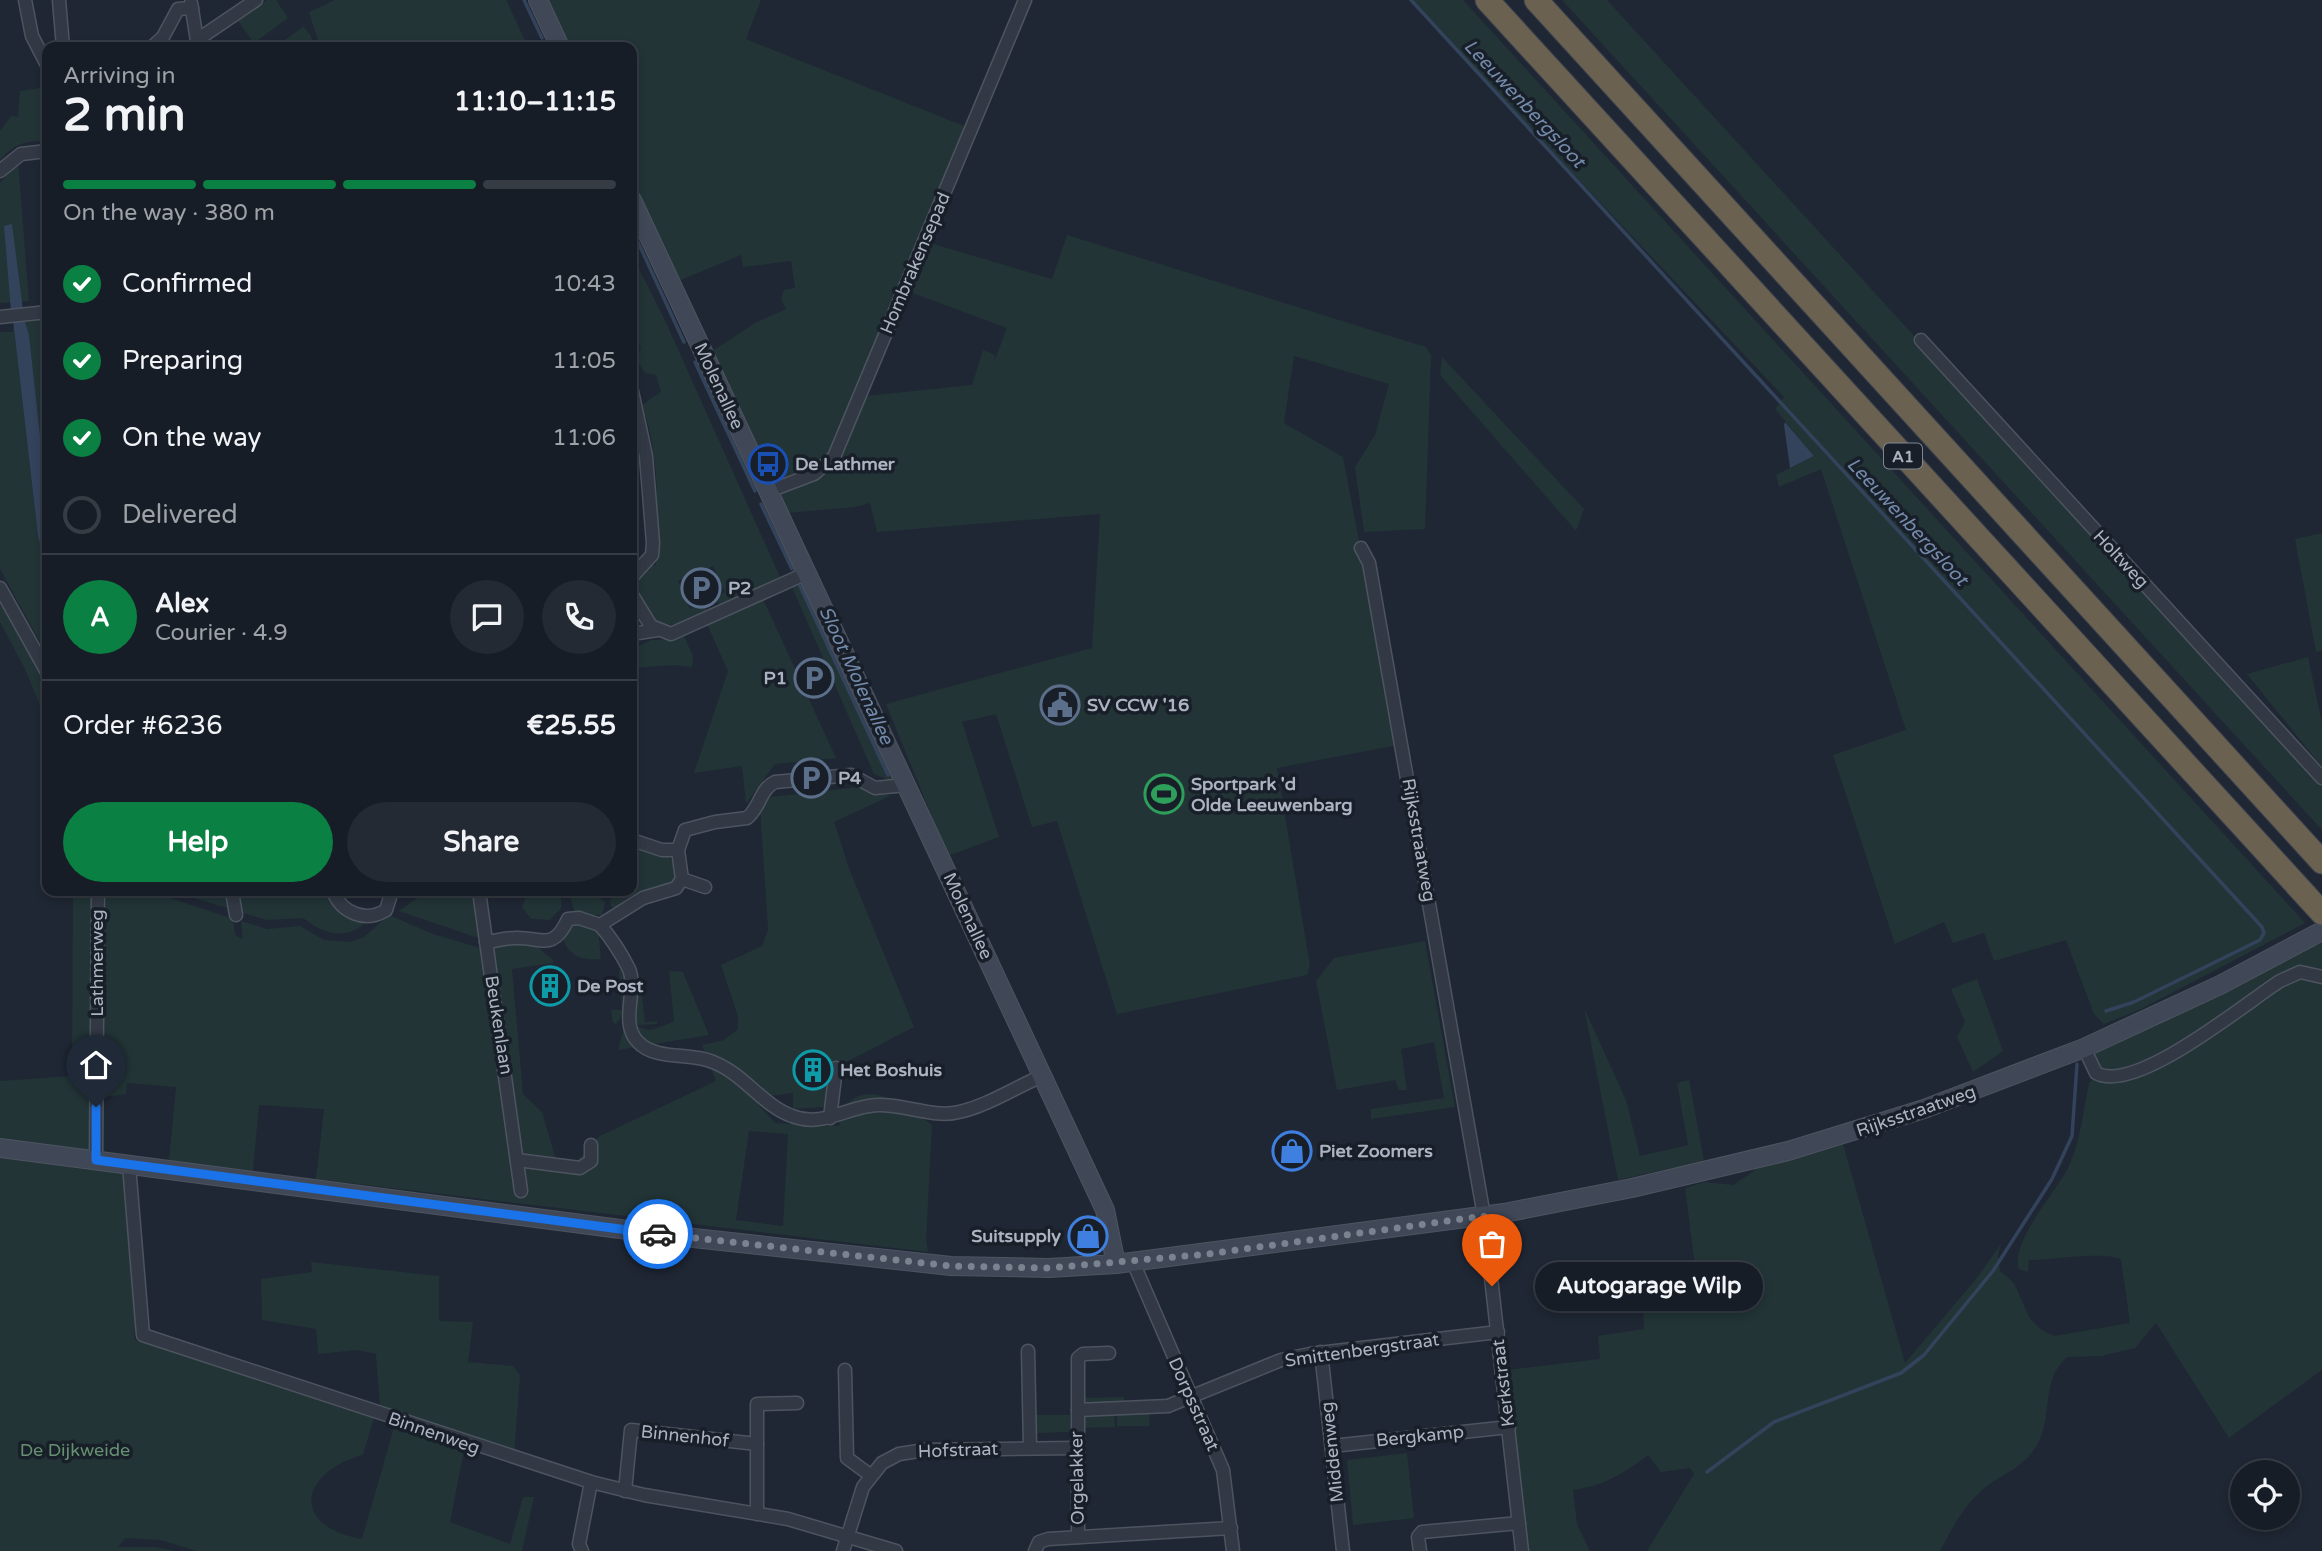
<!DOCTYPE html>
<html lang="en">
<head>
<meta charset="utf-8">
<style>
	:root { --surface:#171d27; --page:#242a33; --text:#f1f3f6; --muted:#9ea2a7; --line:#363b44; --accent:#0b8043 }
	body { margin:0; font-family:"Varela Round",sans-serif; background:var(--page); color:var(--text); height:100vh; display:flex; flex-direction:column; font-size:26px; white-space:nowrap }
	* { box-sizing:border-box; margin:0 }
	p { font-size:23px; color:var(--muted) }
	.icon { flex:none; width:38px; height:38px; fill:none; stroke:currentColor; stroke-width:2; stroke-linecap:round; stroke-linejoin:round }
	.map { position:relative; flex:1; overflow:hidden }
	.drawer { position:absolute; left:42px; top:42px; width:595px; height:854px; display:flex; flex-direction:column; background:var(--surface); border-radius:14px; box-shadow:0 4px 10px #0003,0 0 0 2px var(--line) }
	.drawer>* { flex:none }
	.tools { position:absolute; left:2230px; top:1460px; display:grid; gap:14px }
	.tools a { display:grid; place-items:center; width:70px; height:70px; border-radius:50%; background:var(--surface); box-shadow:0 4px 10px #0003,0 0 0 2px var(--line); font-size:35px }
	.pin { position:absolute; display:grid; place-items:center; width:60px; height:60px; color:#fff; margin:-72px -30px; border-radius:50% 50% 50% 0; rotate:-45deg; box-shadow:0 0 7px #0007 }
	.pin .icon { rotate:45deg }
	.courier { position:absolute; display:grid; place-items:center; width:70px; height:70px; margin:-35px; border:5px solid #1a73e8; border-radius:50%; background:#fff; color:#222; box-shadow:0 2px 9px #0007 }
	.bubble { position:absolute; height:49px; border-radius:24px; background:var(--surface); box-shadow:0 4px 10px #0003,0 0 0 2px var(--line); font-size:23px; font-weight:700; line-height:49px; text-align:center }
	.summary em { font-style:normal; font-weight:700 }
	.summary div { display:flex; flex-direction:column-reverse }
	.summary { display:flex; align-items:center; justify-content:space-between; height:119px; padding:0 21px }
	h1 { font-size:46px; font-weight:700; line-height:52px }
	.bar { display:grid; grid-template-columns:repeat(4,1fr); gap:10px 7px; align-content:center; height:84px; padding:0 21px }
	.bar i { height:9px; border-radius:5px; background:var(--line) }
	.bar .current { background:var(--accent) }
	.bar p { grid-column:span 4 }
	.line { display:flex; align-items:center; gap:18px; padding:0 21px; border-top:2px solid var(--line) }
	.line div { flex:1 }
	.round { display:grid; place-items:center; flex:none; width:74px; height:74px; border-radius:37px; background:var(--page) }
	ol { padding:0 21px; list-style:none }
	li { display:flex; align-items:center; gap:21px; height:77px }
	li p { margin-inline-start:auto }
	li .icon { padding:7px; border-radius:50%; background:var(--accent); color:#fff; stroke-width:4 }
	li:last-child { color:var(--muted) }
	li i { width:38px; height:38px; border:4px solid var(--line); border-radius:50% }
	.button { display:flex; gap:14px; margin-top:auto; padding:14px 21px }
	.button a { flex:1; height:80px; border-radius:42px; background:var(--accent); color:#fff; font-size:28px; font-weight:700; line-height:80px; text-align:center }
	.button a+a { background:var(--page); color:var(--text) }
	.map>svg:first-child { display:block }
	.green { fill:#223436; fill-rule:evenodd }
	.water { fill:#33435b }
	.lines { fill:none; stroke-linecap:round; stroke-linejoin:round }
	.stream { stroke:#33435b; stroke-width:3.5 }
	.street-casing { stroke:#4d5460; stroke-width:15 }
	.secondary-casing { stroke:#4d5460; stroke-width:20 }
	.highway-casing { stroke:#3a414c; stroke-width:25 }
	.street { stroke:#323945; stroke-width:12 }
	.secondary { stroke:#404858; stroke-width:18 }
	.highway { stroke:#6b6150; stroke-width:23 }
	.done { stroke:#7b8390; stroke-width:7; stroke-dasharray:0 12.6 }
	.route { stroke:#1a73e8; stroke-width:9 }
	.labels { text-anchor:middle; stroke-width:7; stroke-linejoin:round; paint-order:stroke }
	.shield { fill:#181f29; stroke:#808794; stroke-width:2 }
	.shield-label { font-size:16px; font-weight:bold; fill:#acb4c2 }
	.street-label { font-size:18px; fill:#acb4c2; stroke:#181f29 }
	.poi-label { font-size:18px; font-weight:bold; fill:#acb4c2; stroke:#181f29; text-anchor:start }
	.park-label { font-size:18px; fill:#659171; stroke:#181f29 }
	.water-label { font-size:19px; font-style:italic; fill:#748aaa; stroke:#181f29 }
</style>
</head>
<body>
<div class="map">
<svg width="2322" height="1551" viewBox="0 0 2322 1551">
	<rect width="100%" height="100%" fill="#1f2734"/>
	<!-- green -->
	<g class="green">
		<polygon points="267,0 276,0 288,18 254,43 238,21"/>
		<polygon points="335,0 506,0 528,47 320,47 309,12"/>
		<polygon points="546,0 761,0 746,39 969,128 832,449 821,464 774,483 711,352 755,323 786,309 781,298 784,290 795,288 791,261 743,267 741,255 678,281 632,184 632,47 568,47"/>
		<polygon points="1409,0 1463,0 2305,923 2141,1009 2104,1024 2094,1014 2066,940 1994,961 1984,933 1953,943 1944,922 1895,944 1833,755 1906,730 1821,469 1779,487 1776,475 1814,456 1775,409 1784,397"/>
		<polygon points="1562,0 1607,0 2322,782 2322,830"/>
		<polygon points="300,22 311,36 314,47 275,47 303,27"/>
		<path d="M47,87V141C25,141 15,143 0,160V131L11,116L18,117L20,91Z"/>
		<polygon points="18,162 29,301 0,303 0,183"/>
		<polygon points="1067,235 1419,345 1426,347 1431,355 1425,529 1364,532 1355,467 1375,435 1389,384 1294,356 1284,423 1343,457 1398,745 1277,768 1310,966 1307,975 1117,1014 1057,821 1032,827 996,714 962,722 999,837 948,856 886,704 1092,648 1100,514 877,532 870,503 855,507 787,513 779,495 830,472 844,451 866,396 972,385 983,350 995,355 994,362 1007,328 910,292 930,243 1052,279"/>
		<path d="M632,255L668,327L780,577L720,606L715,598L725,592L713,566L678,581L690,609L705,602L708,613L670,628L658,626L632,587V580L641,566L656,565C657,510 661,458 642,405L661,392L656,375L645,373L636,360L641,347L632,324Z"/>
		<polygon points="47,316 47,498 29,335 24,318"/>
		<polygon points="13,320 38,536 39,541 47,542 47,655 0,569 0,332 13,332"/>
		<polygon points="1442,357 1584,509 1576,531 1440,375"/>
		<polygon points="2322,533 2322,651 2316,652 2295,539"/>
		<polygon points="804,582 895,782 874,774 792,587"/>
		<polygon points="0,595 47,681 47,722 25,669 0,622"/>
		<polygon points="763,599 836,758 775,764 746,804 742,766 694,773 728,671 707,624"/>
		<polygon points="683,634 693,656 692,667 673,665 632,668 632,650 651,640 669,639"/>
		<polygon points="2308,657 2322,723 2322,767 2247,674"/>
		<path d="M860,787L890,796L834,822L850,871L914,1027L839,1066L842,1079L837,1106L793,1109V1093L762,1097L759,1105L775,1123L839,1126C841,1121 842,1111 846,1106C868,1077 910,1109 932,1125L926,1240L928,1252L316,1179L324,1109L259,1105L253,1171L169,1161L176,1087L127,1083L126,1094L104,1097L106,891H149L233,919L235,935L243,939L241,921L267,929L300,926L324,940L351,942L364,937L389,915L433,934L480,948L515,1193L527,1194L494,945L534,944L553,960V963L512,969L523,1094L542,1112L556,1160L574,1164L600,1136L716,1081L702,1045L724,1040L738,1029V1016L721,965L762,946L768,930L760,808L771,797ZM749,1131L788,1134L783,1226L736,1220Z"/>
		<polygon points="632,843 666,854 677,867 676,881 618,909 611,907 610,900 622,891 632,891"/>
		<polygon points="73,891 92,891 90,1151 0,1138 0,1081 72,1076"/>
		<polygon points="171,891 229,891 231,909 174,892"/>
		<path d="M237,891L321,892L340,912L368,920C348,941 324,935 303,918L267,920L239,912Z"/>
		<polygon points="427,891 476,891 481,939 399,911"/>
		<polygon points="528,891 561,891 561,908 550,920 531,919 522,907"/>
		<polygon points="569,891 589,891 605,902 602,915 584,915 574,910"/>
		<path d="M584,923L598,929L601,959C581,961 565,955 562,933L572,925Z"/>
		<polygon points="2318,939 2322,944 2322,973 2310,969 2135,1070 2101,1071 2094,1057 2099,1047"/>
		<polygon points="1425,941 1455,1107 1371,1119 1371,1109 1444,1098 1434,1042 1401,1049 1407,1090 1399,1090 1395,1080 1337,1090 1316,981 1334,958"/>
		<path d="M623,965C626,982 629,1011 616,1024L613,1023L611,1010H622L619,971Z"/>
		<path d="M669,971L683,972L709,1035L618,1050L626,1021C651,1032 647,1033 674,1021Z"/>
		<path d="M2298,976L2322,981V1370L2229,1438L2156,1323L2135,1348L2101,1356L2067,1357C2041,1380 2053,1410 2039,1441C2024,1471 2001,1472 1979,1493C1962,1508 1951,1531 1940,1551H1647L1694,1474L1690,1468L1661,1472L1648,1455C1625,1473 1603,1486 1573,1490L1577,1524L1590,1551H1528L1507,1370L1600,1359L1598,1336L1644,1329L1643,1298L1698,1288L1685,1188L1705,1182L1733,1185L1758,1168L1843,1144L1905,1363L1976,1279L2001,1244L1998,1254L2000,1271L2014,1283L2029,1317L2040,1329L2054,1336L2130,1323L2121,1259C2100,1251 2054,1260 2029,1260L2028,1272L2019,1269C2010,1242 2056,1192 2068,1168C2081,1141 2083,1111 2089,1083L2093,1079L2117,1080Z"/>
		<polygon points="1977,979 2003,1051 1973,1072 1957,1037 1965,1022 1951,989"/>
		<polygon points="637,981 640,981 645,1022 657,1021 657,1024 639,1025 633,1017"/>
		<polygon points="1584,1008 1626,1100 1640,1156 1688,1145 1677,1083 1689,1080 1704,1161 1618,1180"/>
		<path d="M0,1154L136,1173L145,1328L134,1331L135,1340L374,1417L363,1455C300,1472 289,1526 362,1539L395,1424L465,1446L450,1522L510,1544L523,1497H534L522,1551H197L161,1540L125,1538L118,1547H155L176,1551H0Z"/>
		<polygon points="311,1262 439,1276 439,1321 473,1322 468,1362 513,1366 520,1375 514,1453 380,1407 376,1354 357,1350 318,1354 316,1329 262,1320 261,1279 312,1272"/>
		<polygon points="1124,1397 1124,1403 1086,1404 1081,1398"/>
		<polygon points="1114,1413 1115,1427 1081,1428 1082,1416"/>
		<polygon points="1117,1413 1149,1413 1150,1426 1117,1426"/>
		<polygon points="1036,1415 1070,1415 1070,1432 1036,1433"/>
		<polygon points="1407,1453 1414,1518 1353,1525 1347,1460"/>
	</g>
	<!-- water -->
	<g class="water">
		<polygon points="12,224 23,310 11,311 4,226"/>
		<polygon points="24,318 29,335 47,498 47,542 39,541 38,536 13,320"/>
		<polygon points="1785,422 1814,456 1790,468 1784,425"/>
	</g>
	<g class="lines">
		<!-- stream -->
		<g class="stream">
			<polyline points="524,0 542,38"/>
			<polyline points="1411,0 2262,927 2264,933 2260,940 2134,1002 2106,1011"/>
			<polyline points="632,229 684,342"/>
			<polyline points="695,362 755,491"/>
			<polyline points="761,504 792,569"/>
			<polyline points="800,586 888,775"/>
			<polyline points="1707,1472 1774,1422 1901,1373 1924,1355 1993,1271 2052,1179 2072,1136 2077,1064"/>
		</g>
		<!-- street casing -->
		<g class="street-casing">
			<g id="street">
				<polyline points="25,0 32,36 47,65"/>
				<polyline points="59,0 63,47"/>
				<polyline points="191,3 198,47"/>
				<polyline points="197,40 256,0"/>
				<polyline points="152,47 163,37 178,9 192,8"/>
				<polyline points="0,171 21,154 47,151"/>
				<polyline points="0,317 47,312"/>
				<polyline points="1921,340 2322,778"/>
				<polyline points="632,391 646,456 653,543 652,555 632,577"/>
				<polyline points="769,491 814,474 834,457 1025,0"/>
				<polyline points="1361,548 1369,563 1484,1216 1522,1551"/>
				<polyline points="0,588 47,672"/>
				<polyline points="632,595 651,626 671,634 807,573"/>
				<polyline points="632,634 657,630"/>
				<polyline points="632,840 662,850 678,850"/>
				<polyline points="682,879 705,887"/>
				<polyline points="232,891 236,915"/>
				<path d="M333,891C341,913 366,923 386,910L392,891"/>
				<polyline points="479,891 521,1191"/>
				<path d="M600,925C612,939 621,953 629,969C638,990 619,1023 638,1042C656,1061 690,1052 713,1062C744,1074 762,1105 792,1116C820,1127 842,1110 869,1106C899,1101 931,1119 959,1112C987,1106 1016,1087 1042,1076"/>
				<path d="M486,942C495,941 505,938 515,938C542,937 553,952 568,919L579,918L600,925L643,898L676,888L682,879L678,850L685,830L715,822L747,818C760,808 760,789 775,782L851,775L875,788L906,785"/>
				<path d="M2084,1048L2096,1073C2135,1095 2244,1004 2280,981L2300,972L2322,977"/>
				<polyline points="830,1118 836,1068"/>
				<polyline points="96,1160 98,891"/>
				<polyline points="517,1160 580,1168 591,1161 591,1145"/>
				<polyline points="129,1165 143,1335 591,1482 644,1495 788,1519 896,1551"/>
				<polyline points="1133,1262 1223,1470 1233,1551"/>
				<polyline points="1028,1351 1030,1448"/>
				<polyline points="1321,1352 1343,1551"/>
				<polyline points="845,1370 847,1458 870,1475"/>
				<polyline points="1078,1410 1168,1406 1281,1360 1310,1354 1498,1332"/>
				<polyline points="1332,1446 1509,1427"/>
				<polyline points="625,1491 631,1430 757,1444"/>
				<polyline points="757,1514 757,1404 797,1403"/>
				<polyline points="1078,1537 1078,1358 1083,1354 1109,1353"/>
				<polyline points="582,1551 579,1544 591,1482"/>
				<polyline points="843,1551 863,1487 882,1463 899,1454 925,1450 1076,1448"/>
				<polyline points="1035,1551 1039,1542 1048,1539 1231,1528"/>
				<polyline points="1420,1551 1418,1537 1422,1532 1519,1523"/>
			</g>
		</g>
		<!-- secondary casing -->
		<g class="secondary-casing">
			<g id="secondary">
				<polyline points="538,0 560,47"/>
				<polyline points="632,200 1105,1210 1116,1264"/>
				<polyline points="0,1148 666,1235 951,1266 1049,1268 1116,1264 1504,1213 1632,1188 1788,1151 1924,1109 2084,1048 2220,985 2322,931"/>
			</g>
		</g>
		<!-- highway casing -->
		<g class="highway-casing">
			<g id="highway">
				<polyline points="1487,0 2322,913"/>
				<polyline points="1536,0 2322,862"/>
			</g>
		</g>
		<!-- street -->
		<use href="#street" class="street"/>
		<!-- secondary -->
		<use href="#secondary" class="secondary"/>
		<!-- highway -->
		<use href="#highway" class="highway"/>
	</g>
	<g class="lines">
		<!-- done -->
		<polyline class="done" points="658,1234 951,1266 1049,1268 1208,1254 1484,1216 1492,1286"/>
		<!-- route -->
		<polyline class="route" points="96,1107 96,1160 658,1234"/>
	</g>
	<!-- icons -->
	<defs>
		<g id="bus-ring" transform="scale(2.0125)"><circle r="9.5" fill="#181f29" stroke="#1a4fb4" stroke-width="1.5"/><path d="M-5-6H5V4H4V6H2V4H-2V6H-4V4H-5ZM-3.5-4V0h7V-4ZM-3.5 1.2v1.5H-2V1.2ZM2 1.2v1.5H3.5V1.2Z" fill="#1a4fb4"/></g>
		<g id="parking-ring" transform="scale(2.0125)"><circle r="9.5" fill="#181f29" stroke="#5c6f8a" stroke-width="1.5"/><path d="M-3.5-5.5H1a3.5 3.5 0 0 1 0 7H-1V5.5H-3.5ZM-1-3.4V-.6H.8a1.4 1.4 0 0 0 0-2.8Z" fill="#5c6f8a"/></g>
		<g id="civic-ring" transform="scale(2.0125)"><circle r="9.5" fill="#181f29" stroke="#5c6f8a" stroke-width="1.5"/><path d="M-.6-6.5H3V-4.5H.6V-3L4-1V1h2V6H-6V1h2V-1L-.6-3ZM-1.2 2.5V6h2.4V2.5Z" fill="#5c6f8a"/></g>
		<g id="stadium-ring" transform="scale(2.0125)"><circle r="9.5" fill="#181f29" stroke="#2e9e5b" stroke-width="1.5"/><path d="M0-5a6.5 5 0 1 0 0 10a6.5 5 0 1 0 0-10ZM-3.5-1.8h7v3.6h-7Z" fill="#2e9e5b"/></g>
		<g id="building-ring" transform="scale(2.0125)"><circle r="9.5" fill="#181f29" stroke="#0f9aa8" stroke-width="1.5"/><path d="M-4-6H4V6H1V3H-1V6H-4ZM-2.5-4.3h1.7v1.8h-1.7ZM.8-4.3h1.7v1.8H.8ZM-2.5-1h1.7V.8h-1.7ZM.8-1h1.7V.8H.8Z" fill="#0f9aa8"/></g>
		<g id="shop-ring" transform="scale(2.0125)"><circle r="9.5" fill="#181f29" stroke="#3f7fe0" stroke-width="1.5"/><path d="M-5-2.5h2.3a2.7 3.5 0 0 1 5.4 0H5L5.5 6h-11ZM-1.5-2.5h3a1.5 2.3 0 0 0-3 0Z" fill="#3f7fe0"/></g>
	</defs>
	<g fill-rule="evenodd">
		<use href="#bus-ring" x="768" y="464"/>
		<use href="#parking-ring" x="701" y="588"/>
		<use href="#parking-ring" x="814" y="678"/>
		<use href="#civic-ring" x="1060" y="705"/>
		<use href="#parking-ring" x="811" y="778"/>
		<use href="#stadium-ring" x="1164" y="794"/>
		<use href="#building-ring" x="550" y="986"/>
		<use href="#building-ring" x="813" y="1070"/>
		<use href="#shop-ring" x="1292" y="1151"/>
		<use href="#shop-ring" x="1088" y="1236"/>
	</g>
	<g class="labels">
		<!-- shield labels -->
		<rect class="shield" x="1884" y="443.5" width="38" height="25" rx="5"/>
		<g class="shield-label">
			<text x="1903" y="462">A1</text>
		</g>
		<!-- street labels -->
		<g class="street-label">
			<text transform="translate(915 263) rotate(-67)" y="6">Hombrakensepad</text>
			<text transform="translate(719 386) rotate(65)" y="6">Molenallee</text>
			<text transform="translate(2121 559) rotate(47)" y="6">Holtweg</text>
			<text transform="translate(1419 840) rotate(80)" y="6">Rijksstraatweg</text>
			<text transform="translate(968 916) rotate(65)" y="6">Molenallee</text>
			<text transform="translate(97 963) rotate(-90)" y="6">Lathmerweg</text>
			<text transform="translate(499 1025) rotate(81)" y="6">Beukenlaan</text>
			<text transform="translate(1916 1111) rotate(-19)" y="6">Rijksstraatweg</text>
			<text transform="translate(1362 1350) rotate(-8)" y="6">Smittenbergstraat</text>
			<text transform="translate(1503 1383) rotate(-97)" y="6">Kerkstraat</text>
			<text transform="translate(1194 1404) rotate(66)" y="6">Dorpsstraat</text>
			<text transform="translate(434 1433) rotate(19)" y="6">Binnenweg</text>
			<text transform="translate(685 1436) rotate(6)" y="6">Binnenhof</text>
			<text transform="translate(1420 1436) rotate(-6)" y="6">Bergkamp</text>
			<text transform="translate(958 1450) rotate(-2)" y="6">Hofstraat</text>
			<text transform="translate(1332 1452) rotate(-96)" y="6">Middenweg</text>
			<text transform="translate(1077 1478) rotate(-91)" y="6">Orgelakker</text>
		</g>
		<!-- poi labels -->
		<g class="poi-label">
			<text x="795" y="470">De Lathmer</text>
			<text x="728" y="594">P2</text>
			<text x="787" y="684" text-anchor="end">P1</text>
			<text x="1087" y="711">SV CCW '16</text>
			<text x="838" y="784">P4</text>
			<text x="1191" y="790">Sportpark 'd<tspan x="1191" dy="21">Olde Leeuwenbarg</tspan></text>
			<text x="577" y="992">De Post</text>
			<text x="840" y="1076">Het Boshuis</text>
			<text x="1319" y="1157">Piet Zoomers</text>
			<text x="1061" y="1242" text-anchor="end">Suitsupply</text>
		</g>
		<!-- park labels -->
		<g class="park-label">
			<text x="75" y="1456">De Dijkweide</text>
		</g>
		<!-- water labels -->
		<g class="water-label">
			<text transform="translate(1525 103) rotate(47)" y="7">Leeuwenbergsloot</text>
			<text transform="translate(1908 521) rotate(47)" y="7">Leeuwenbergsloot</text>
			<text transform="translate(857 675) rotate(65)" y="7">Sloot Molenallee</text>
		</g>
	</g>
</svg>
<div class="tools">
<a><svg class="icon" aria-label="locate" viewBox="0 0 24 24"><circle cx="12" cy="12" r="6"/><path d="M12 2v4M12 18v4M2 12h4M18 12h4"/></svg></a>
</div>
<div class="pin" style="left:1492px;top:1286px;background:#ea580c"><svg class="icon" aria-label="bag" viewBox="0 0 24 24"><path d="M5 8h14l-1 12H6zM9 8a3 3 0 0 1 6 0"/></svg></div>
<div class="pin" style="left:96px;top:1107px;background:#1f2937"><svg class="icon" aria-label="home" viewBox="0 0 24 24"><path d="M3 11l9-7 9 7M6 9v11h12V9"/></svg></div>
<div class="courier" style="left:658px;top:1234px"><svg class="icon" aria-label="car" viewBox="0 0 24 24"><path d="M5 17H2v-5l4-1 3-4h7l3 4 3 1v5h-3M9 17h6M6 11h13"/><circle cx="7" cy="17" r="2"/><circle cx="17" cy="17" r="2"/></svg></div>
<div class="bubble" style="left:1535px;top:1262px;width:228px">Autogarage Wilp</div>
<section class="drawer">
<div class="summary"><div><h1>2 min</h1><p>Arriving in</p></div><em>11:10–11:15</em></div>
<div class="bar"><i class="current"></i><i class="current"></i><i class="current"></i><i></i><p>On the way · 380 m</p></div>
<ol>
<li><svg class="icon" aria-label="check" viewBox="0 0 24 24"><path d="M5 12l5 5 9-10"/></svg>Confirmed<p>10:43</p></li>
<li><svg class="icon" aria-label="check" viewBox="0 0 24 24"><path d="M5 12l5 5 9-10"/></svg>Preparing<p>11:05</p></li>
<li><svg class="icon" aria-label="check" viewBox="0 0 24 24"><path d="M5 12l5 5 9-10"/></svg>On the way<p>11:06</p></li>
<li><i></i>Delivered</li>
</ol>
<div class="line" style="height:126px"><b class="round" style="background:var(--accent);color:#fff">A</b><div><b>Alex</b><p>Courier · 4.9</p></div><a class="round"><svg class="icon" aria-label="chat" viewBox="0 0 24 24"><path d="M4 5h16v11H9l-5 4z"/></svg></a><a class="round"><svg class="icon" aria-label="phone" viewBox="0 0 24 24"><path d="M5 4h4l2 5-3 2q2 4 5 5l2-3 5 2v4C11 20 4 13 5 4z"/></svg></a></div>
<div class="line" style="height:91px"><div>Order #6236</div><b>€25.55</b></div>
<div class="button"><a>Help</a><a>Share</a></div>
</section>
</div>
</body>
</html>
